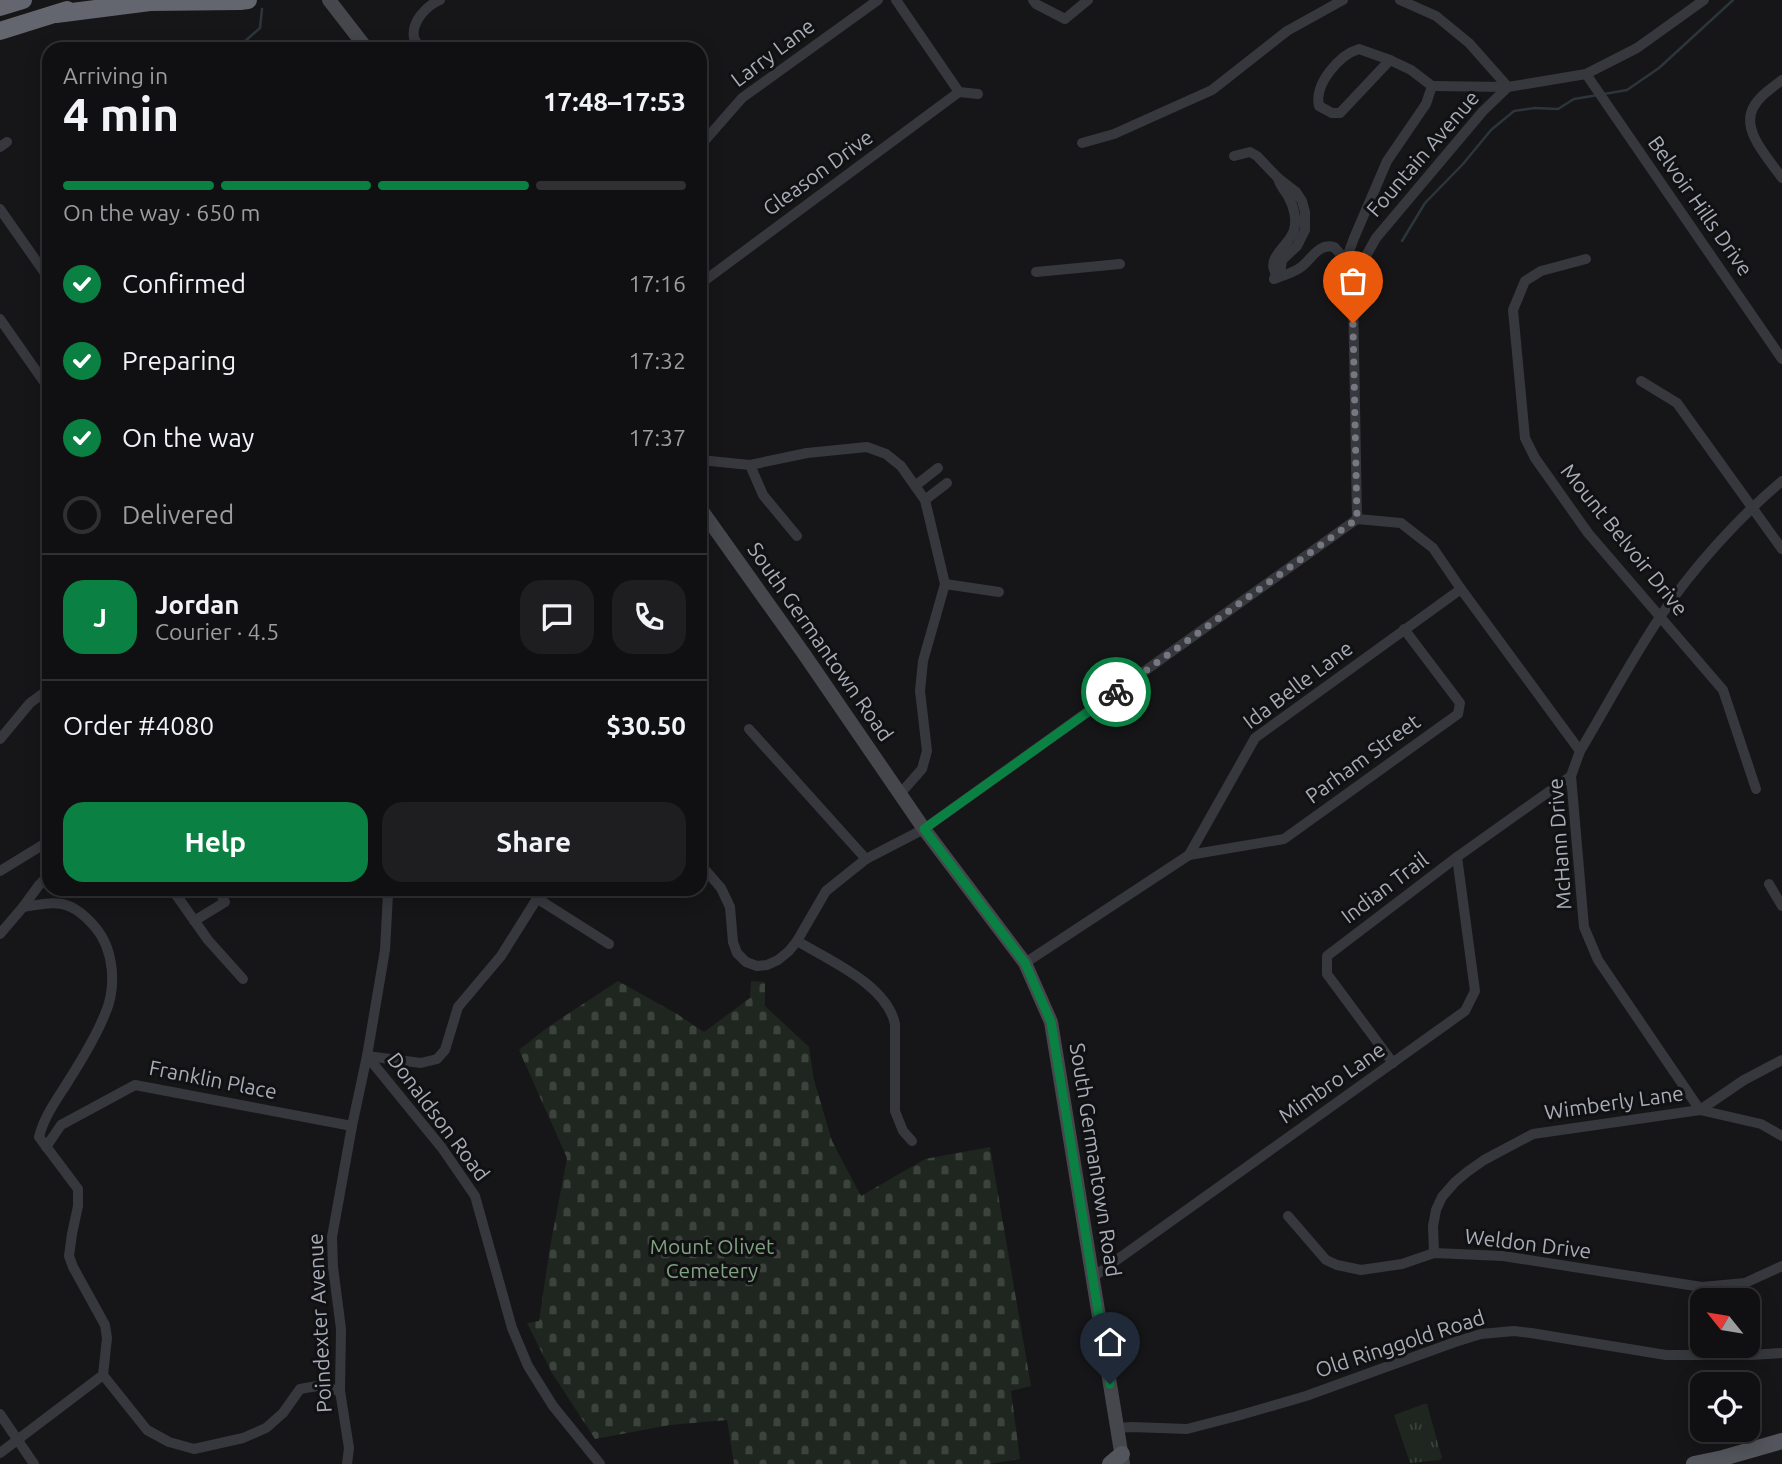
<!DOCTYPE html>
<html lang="en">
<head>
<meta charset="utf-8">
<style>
	:root { --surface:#101012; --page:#1e1e20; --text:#f1f3f6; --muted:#9c9d9f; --line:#303032; --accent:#0b8043 }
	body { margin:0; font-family:Ubuntu,sans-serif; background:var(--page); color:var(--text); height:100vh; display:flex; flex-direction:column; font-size:26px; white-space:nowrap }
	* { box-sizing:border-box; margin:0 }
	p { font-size:23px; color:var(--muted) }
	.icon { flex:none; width:38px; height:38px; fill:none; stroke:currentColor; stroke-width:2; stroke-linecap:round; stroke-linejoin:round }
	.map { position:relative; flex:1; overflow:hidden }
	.panel { position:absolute; left:42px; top:42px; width:665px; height:854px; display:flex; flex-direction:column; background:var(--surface); border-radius:21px; box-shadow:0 4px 18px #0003,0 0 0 2px var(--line) }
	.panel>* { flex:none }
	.needle { width:46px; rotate:300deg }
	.buttons { position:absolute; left:1690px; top:1288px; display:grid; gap:14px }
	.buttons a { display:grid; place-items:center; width:70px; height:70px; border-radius:14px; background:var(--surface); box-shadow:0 4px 18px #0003,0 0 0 2px var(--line); font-size:35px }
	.pin { position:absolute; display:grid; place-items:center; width:60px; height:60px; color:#fff; margin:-72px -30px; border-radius:50% 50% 50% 0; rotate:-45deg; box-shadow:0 0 7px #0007 }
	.pin .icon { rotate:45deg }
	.courier { position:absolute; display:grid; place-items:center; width:70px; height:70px; margin:-35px; border:5px solid #0b8043; border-radius:50%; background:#fff; color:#222; box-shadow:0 2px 9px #0007 }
	.summary em { font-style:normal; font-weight:600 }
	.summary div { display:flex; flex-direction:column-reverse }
	.summary { display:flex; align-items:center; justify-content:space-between; height:119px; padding:0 21px }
	h1 { font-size:46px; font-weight:600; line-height:52px }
	.bar { display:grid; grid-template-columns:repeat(4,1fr); gap:10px 7px; align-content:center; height:84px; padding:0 21px }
	.bar i { height:9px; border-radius:5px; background:var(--line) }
	.bar .current { background:var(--accent) }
	.bar p { grid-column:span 4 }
	.line { display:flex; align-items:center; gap:18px; padding:0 21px; border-top:2px solid var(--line) }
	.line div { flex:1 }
	.round { display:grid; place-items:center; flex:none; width:74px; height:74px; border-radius:21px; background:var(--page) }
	ol { padding:0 21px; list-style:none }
	li { display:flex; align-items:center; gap:21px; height:77px }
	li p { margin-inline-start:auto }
	li .icon { padding:7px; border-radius:50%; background:var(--accent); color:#fff; stroke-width:4 }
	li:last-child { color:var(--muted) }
	li i { width:38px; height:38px; border:4px solid var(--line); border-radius:50% }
	.action { display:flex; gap:14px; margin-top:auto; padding:14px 21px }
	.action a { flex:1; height:80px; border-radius:21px; background:var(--accent); color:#fff; font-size:28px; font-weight:600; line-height:80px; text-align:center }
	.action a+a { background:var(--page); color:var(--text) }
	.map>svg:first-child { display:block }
	.grass { fill:url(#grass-tufts) }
	.cemetery { fill:url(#cemetery-stones) }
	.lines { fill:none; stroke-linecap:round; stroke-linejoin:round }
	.stream { stroke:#2c353c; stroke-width:2.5 }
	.minor { stroke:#37383d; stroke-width:10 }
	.secondary { stroke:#45474d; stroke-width:14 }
	.primary { stroke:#53555c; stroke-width:16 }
	.motorway { stroke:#63666e; stroke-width:18 }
	.done { stroke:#757880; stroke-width:7; stroke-dasharray:0 12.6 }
	.route { stroke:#0b8043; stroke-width:9 }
	.labels { text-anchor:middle; stroke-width:6; stroke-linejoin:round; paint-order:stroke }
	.street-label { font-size:21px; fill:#a8adb8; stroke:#111113 }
	.park-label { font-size:21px; fill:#7fa381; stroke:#111113 }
</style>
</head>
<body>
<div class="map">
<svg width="1782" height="1464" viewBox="0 0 1782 1464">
	<defs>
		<pattern id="grass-tufts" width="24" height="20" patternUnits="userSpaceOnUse" patternTransform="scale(1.75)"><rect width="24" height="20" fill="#1e261f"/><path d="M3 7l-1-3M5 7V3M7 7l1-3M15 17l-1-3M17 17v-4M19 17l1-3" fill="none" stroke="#3c433d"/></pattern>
		<pattern id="cemetery-stones" width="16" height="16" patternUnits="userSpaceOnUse" patternTransform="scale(1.75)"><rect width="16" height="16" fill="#1e261f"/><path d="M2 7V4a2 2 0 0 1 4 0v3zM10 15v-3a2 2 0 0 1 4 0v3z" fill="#3c433d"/></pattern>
	</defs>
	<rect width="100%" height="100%" fill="#161618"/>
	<!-- grass -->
	<polygon class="grass" points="1424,1404 1427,1404 1442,1458 1440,1460 1410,1463 1394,1415"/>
	<!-- cemetery -->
	<polygon class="cemetery" points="618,981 677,1014 704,1032 750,998 751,981 765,982 765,1006 809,1047 814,1080 832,1141 861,1196 925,1159 990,1147 1031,1386 1011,1391 1020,1459 989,1464 734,1464 727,1420 670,1425 595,1439 552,1373 527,1323 539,1321 550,1247 567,1158 519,1050 548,1027"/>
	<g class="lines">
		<!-- stream -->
		<g class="stream">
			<polyline points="236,49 260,28 262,9"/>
			<polyline points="1604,94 1627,90 1659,68 1733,0"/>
			<polyline points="1402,241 1425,203 1463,164 1491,130 1514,111 1535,108 1558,109 1574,99 1598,95"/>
		</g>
		<!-- minor -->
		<g class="minor">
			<polyline points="896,0 959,92 978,94"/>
			<polyline points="1033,0 1036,4 1065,19 1088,0"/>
			<polyline points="1400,0 1436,16 1469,43 1508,87"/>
			<path d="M420,49C419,48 415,39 414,38C411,22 426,6 440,0"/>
			<path d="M1359,49L1390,60L1340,113H1332L1319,106C1314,84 1339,55 1359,49Z"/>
			<polyline points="1586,74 1782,359"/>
			<path d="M1782,80C1772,88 1759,96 1753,108C1741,131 1769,159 1782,178"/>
			<polyline points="1432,86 1508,87"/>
			<polyline points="1082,143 1114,134 1212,90 1287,31 1343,0"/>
			<polyline points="700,146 742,98 878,0"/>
			<polyline points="0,147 7,142"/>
			<polyline points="1234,156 1250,152 1257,156 1278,178 1296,192 1302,201 1305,212 1305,230 1297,246 1282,260 1281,268 1276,273 1274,279"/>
			<polyline points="0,209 49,279"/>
			<polyline points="1586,259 1541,271 1525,281 1513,310 1525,438 1535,458 1588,533 1723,690 1756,789"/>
			<polyline points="1346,260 1354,238 1387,161 1426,104 1432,86 1411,70 1390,60"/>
			<polyline points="1036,272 1120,264"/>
			<path d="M1276,273C1265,258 1290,245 1294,230C1297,220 1294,207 1289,198C1285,190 1280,187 1278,178"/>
			<path d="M1274,279C1283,275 1294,273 1301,267C1312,259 1318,243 1334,247L1357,272"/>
			<polyline points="700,284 959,92"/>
			<polyline points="0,319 49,389"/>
			<polyline points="1641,381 1677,403 1782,549"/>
			<polyline points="700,460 750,465 807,453 867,447 886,454 901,466 925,500 945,584 923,661 920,691 927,751 922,769 900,794"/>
			<polyline points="750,465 763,495 797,536"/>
			<polyline points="915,486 938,468"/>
			<polyline points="925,500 947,483"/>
			<polyline points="1357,519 1401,523 1433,548 1461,589 1580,751 1571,776 1584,927 1598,960 1700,1110 1744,1080 1782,1060"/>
			<polyline points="945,584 999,592"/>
			<polyline points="749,729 866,859"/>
			<polyline points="0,739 30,703 49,689"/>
			<path d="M1580,751C1607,706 1631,660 1660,617C1692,569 1738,518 1782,481"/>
			<polyline points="1189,855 1284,839 1458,714 1460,703 1404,629"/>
			<polyline points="700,864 721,888 730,907 733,942 737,953 746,962 757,966 767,965 778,960 789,951 797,941 826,891 866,859 924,829 1357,519 1353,291 1357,272 1376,238 1483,111 1508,87 1586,74 1637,48 1704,0"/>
			<polyline points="0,871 49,841"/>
			<polyline points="1769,884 1782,906"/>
			<polyline points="172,889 208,940 243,979"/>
			<polyline points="386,889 388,894 385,950 367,1056 442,1148 475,1196 512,1328 528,1366 553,1406 600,1464"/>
			<polyline points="538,899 609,944"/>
			<path d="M23,907C58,901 71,899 95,927C114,949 117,987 105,1014C97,1034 81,1061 69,1080C58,1098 44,1116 39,1137L78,1189V1206L72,1234L69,1256L73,1267L105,1325L107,1338L103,1375L147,1430L169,1442L194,1449L243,1438L266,1428L283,1413L300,1389L317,1386L340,1391"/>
			<polyline points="194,921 225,902 218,889"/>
			<polyline points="0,934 23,907 39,885 49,875"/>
			<path d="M797,941C829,960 887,985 895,1024V1111L903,1131L912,1141"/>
			<polyline points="1025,963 1189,855 1255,738 1461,589"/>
			<polyline points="1393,1063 1327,974 1327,956 1457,857 1571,776"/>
			<polyline points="46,1147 61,1125 135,1085 352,1126"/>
			<polyline points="1288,1216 1326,1260 1337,1265 1361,1270 1402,1264 1434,1253 1503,1256 1702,1287 1745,1283 1782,1266"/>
			<polyline points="1434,1253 1433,1226 1436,1210 1442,1197 1455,1182 1467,1172 1484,1160 1533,1134 1700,1110 1761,1124 1782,1136"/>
			<polyline points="1093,1277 1465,1011 1475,991 1457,857"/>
			<polyline points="0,1414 34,1464"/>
			<polyline points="1117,1428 1132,1427 1187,1429 1237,1416 1306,1396 1455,1342 1481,1334 1514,1331 1531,1333 1666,1355 1750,1355 1782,1353"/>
			<polyline points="0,1453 103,1375"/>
			<polyline points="347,1464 349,1448 340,1391 341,1329 333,1267 332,1237 352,1126 367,1056 421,1063 437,1059 445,1050 458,1007 501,956 543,889"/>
		</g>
		<!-- secondary -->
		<g class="secondary">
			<polyline points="329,0 367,49"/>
			<polyline points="700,508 804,654 924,829 1025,963 1051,1022 1123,1464"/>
		</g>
		<!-- primary -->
		<g class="primary">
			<polyline points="1110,1464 1122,1454"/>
			<polyline points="1694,1464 1723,1458 1782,1441"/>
		</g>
		<!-- motorway -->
		<g class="motorway">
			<polyline points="0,7 23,0"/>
			<polyline points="56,14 150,2 240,1 248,0"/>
			<polyline points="0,31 67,10"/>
		</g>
	</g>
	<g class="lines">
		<!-- done -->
		<polyline class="done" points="1116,692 1357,519 1353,323"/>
		<!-- route -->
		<polyline class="route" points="1110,1384 1051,1022 1025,963 924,829 1116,692"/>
	</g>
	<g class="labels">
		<!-- street labels -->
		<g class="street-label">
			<text transform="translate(773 53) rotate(-37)" y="7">Larry Lane</text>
			<text transform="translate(1423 154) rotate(-49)" y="7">Fountain Avenue</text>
			<text transform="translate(818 173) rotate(-36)" y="7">Gleason Drive</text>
			<text transform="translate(1700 206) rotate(55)" y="7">Belvoir Hills Drive</text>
			<text transform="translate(1624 540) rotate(51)" y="7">Mount Belvoir Drive</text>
			<text transform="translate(820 642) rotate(55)" y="7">South Germantown Road</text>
			<text transform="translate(1298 685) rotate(-37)" y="7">Ida Belle Lane</text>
			<text transform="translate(1363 759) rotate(-36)" y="7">Parham Street</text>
			<text transform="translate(1560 844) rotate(-94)" y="7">McHann Drive</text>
			<text transform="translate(1385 888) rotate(-37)" y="7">Indian Trail</text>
			<text transform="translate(213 1080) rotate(11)" y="7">Franklin Place</text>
			<text transform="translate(1332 1083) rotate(-35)" y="7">Mimbro Lane</text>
			<text transform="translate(1614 1103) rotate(-8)" y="7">Wimberly Lane</text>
			<text transform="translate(438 1117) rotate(53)" y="7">Donaldson Road</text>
			<text transform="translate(1095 1160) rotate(81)" y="7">South Germantown Road</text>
			<text transform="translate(1528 1244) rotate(7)" y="7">Weldon Drive</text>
			<text transform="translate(320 1323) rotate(-93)" y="7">Poindexter Avenue</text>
			<text transform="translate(1400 1344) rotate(-18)" y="7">Old Ringgold Road</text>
		</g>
		<!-- park labels -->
		<g class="park-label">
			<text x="712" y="1254">Mount Olivet<tspan x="712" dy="24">Cemetery</tspan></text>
		</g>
	</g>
</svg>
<div class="buttons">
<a><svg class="needle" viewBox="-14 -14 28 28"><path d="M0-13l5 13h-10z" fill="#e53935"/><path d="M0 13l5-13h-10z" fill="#9c9d9f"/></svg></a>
<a><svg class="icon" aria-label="locate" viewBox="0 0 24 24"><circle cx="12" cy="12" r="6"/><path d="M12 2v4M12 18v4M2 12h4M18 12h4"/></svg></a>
</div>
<div class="pin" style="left:1353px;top:323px;background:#ea580c"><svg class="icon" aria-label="bag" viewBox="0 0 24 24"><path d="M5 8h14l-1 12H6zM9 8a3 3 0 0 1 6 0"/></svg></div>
<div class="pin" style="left:1110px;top:1384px;background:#1f2937"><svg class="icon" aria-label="home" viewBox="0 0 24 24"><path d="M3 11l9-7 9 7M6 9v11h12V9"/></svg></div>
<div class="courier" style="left:1116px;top:692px"><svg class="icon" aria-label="bike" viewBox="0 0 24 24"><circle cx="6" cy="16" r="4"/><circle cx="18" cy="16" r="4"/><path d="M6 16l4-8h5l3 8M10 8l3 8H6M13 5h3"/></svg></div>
<section class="panel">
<div class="summary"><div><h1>4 min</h1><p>Arriving in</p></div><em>17:48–17:53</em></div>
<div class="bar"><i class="current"></i><i class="current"></i><i class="current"></i><i></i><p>On the way · 650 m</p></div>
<ol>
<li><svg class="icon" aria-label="check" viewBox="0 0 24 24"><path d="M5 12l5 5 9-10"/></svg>Confirmed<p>17:16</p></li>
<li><svg class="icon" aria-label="check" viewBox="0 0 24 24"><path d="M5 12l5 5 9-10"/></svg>Preparing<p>17:32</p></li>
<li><svg class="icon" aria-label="check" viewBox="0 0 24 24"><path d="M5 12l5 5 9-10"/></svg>On the way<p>17:37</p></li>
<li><i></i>Delivered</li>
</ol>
<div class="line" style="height:126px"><b class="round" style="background:var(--accent);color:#fff">J</b><div><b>Jordan</b><p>Courier · 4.5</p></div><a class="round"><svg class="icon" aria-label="chat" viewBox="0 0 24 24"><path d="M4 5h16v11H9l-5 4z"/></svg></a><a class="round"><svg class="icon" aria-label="phone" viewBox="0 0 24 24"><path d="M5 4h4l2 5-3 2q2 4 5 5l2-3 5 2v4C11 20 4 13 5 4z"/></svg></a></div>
<div class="line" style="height:91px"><div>Order #4080</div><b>$30.50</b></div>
<div class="action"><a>Help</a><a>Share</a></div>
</section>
</div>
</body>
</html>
